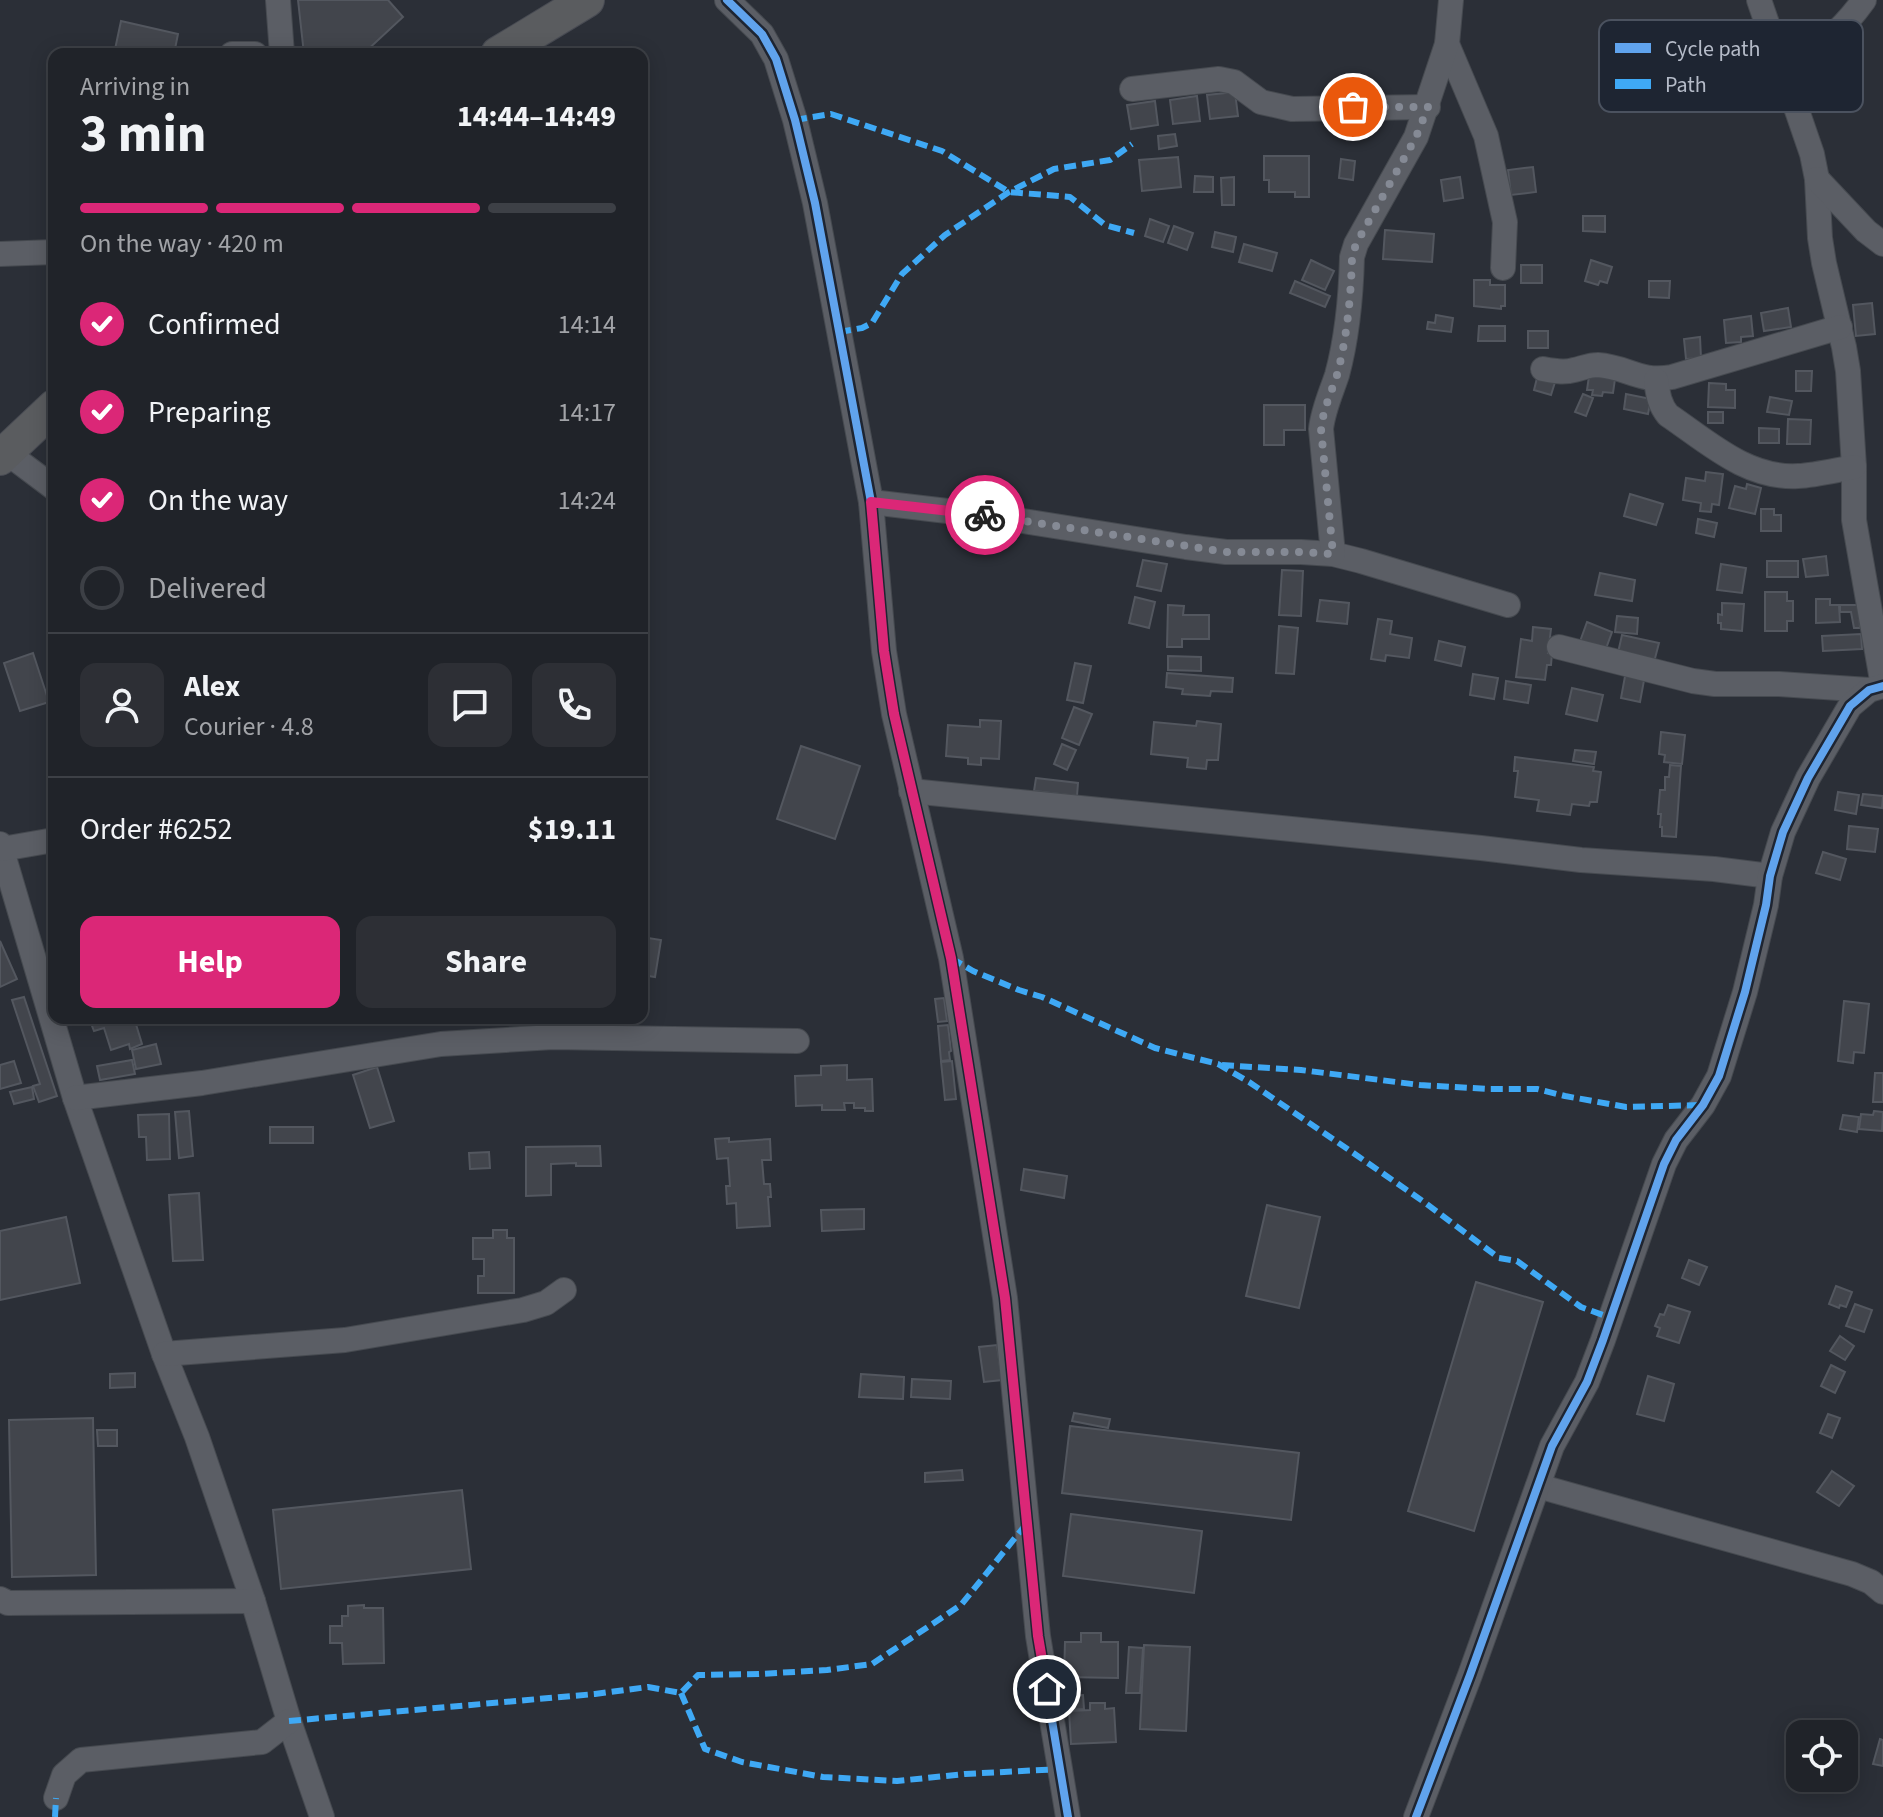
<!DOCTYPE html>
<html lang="en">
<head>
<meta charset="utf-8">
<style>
	:root { --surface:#202329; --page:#2d2f35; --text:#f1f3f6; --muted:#a2a4a8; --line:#3d4046; --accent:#db2777 }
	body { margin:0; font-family:"Source Sans 3",sans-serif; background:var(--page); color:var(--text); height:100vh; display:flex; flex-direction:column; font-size:30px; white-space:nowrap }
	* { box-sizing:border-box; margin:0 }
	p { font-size:26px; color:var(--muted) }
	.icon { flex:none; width:44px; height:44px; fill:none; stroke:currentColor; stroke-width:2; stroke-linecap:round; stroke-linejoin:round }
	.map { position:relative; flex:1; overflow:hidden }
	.sheet { position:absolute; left:48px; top:48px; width:600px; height:976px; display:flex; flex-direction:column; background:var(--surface); border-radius:16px; box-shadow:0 4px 20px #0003,0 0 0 2px var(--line) }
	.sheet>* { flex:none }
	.tools { position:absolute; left:1786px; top:1720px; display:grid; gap:16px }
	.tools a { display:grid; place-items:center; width:72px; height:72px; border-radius:16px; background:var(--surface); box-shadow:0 4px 20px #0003,0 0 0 2px var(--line); font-size:40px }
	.pin { position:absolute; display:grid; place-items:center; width:68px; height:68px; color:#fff; margin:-34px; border:4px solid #fff; border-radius:50%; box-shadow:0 2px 8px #0007 }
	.courier { position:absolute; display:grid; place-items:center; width:80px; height:80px; margin:-40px; border:6px solid #db2777; border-radius:50%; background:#fff; color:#222; box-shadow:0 2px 10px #0007 }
	.headline em { font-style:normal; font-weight:700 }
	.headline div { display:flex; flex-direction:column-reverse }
	.headline { display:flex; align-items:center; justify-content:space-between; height:136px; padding:0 32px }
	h1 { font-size:52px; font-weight:700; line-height:60px }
	.bar { display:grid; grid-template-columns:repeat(4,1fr); gap:12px 8px; align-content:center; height:96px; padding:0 32px }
	.bar i { height:10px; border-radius:6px; background:var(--line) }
	.bar .current { background:var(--accent) }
	.bar p { grid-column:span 4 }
	.line { display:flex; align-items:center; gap:20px; padding:0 32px; border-top:2px solid var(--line) }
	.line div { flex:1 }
	.round { display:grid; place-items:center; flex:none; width:84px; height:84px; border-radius:16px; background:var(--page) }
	ol { padding:0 32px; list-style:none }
	li { display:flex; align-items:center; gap:24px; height:88px }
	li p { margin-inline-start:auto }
	li .icon { padding:8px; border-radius:50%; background:var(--accent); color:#fff; stroke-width:4 }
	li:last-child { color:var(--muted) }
	li i { width:44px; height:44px; border:4px solid var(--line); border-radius:50% }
	.action { display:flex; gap:16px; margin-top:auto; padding:16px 32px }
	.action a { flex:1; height:92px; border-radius:16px; background:var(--accent); color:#fff; font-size:32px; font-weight:700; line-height:92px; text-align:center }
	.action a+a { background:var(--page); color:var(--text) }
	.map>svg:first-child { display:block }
	.building { fill:#42454c; stroke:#53575f; stroke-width:2 }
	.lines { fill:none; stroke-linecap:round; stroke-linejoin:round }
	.minor-casing { stroke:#464a50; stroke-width:26 }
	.highway-casing { stroke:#484b53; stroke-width:36 }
	.minor { stroke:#5b5e65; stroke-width:24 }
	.highway { stroke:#5a5c5f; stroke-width:34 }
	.quiet { stroke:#3fa9f5; stroke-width:6; stroke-dasharray:12 6; stroke-linecap:butt }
	.cycleway-casing { stroke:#1e2532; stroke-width:13 }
	.cycleway { stroke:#60a3ed; stroke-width:8 }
	.done { stroke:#858a95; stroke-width:8; stroke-dasharray:0 14.4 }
	.route { stroke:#db2777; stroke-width:10 }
	.key { fill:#1e2532; stroke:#4b525f; stroke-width:2 }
	.key-label { font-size:22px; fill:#b5bbc8 }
</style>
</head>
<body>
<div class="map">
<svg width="1883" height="1817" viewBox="0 0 1883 1817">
	<rect width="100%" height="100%" fill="#2b2f37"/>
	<!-- building -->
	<g class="building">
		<polygon points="298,0 388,0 403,17 363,54 304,54"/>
		<polygon points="121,21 178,34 174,54 114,54"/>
		<polygon points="1235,92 1238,116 1210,119 1207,95"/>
		<polygon points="1197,96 1200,121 1173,124 1170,100"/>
		<polygon points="1155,101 1158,125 1131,129 1127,105"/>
		<polygon points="1175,134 1177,146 1159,149 1158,136"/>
		<polygon points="1264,156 1309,156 1309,197 1295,197 1295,192 1269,192 1269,180 1264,180"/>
		<polygon points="1178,157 1181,187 1142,191 1139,160"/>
		<polygon points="1341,159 1355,161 1353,180 1339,178"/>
		<polygon points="1533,167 1536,192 1511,195 1508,170"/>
		<polygon points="1195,176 1213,177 1213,192 1194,192"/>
		<polygon points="1234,177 1234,205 1222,205 1221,178"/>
		<polygon points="1460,177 1463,198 1444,201 1441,180"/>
		<polygon points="1583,216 1605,216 1605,232 1583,231"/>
		<polygon points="1150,219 1169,226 1163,242 1145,236"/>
		<polygon points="1174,226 1193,233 1187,250 1168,243"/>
		<polygon points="1385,230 1434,234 1432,262 1383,259"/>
		<polygon points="1215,232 1236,237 1233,252 1212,247"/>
		<polygon points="1244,244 1277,253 1272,271 1239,262"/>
		<polygon points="1311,260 1334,271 1325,290 1302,280"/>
		<polygon points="1591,260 1612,267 1607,283 1600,281 1598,285 1585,281"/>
		<rect x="1521" y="265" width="21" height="18"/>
		<polygon points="1474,280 1490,280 1490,285 1505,285 1505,306 1501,306 1501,309 1474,306"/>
		<polygon points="1295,281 1330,296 1325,307 1290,293"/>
		<polygon points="1649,281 1670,281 1669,298 1649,297"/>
		<polygon points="1872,303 1875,334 1856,336 1853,305"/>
		<polygon points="1788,308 1791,327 1764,331 1761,313"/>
		<polygon points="1436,315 1453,318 1451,332 1427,329 1428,322 1435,323"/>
		<polygon points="1751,316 1753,336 1741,337 1741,342 1726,343 1724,320"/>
		<polygon points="1479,326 1505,326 1505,341 1478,341"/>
		<rect x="1528" y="331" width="20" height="17"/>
		<polygon points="1700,337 1701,358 1686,359 1684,339"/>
		<polygon points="1590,369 1616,372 1613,393 1603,392 1602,396 1592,395 1593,390 1587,390"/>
		<polygon points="1796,371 1812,371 1811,391 1796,391"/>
		<polygon points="1538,374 1556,379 1551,395 1534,390"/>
		<polygon points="1709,383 1726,384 1726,390 1735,390 1735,408 1708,407"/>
		<polygon points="1583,394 1593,398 1586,416 1575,412"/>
		<polygon points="1626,394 1651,399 1648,414 1624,409"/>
		<polygon points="1770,397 1792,401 1789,415 1767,412"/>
		<polygon points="1264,405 1305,405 1305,430 1284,430 1284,445 1264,445"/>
		<rect x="1708" y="412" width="15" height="11"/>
		<polygon points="1788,419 1811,420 1810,444 1787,444"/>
		<polygon points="1759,428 1779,429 1779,443 1759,443"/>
		<polygon points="1706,472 1723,474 1719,505 1712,504 1711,512 1700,511 1701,503 1683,500 1686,478 1705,481"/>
		<polygon points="1747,484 1761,488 1755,514 1729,508 1735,486 1746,489"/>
		<polygon points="1630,494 1663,504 1656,525 1624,516"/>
		<polygon points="1761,509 1774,509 1774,515 1781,515 1781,531 1761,531"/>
		<polygon points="1698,519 1717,523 1714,537 1696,533"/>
		<polygon points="1826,556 1828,575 1806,577 1803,559"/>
		<polygon points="1143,560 1167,564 1161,591 1137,586"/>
		<rect x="1767" y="561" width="31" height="16"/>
		<polygon points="1721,564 1746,568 1742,593 1717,590"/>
		<polygon points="1282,570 1303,571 1301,616 1279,615"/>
		<polygon points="1600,573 1635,580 1632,601 1595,595"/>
		<polygon points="1765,592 1787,592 1787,601 1793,601 1793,621 1787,621 1787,631 1765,631"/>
		<polygon points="1135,597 1155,602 1149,628 1129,623"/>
		<polygon points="1816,599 1830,599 1830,605 1839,605 1840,622 1816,623"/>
		<polygon points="1320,600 1349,603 1347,624 1317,621"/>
		<polygon points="1722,603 1744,604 1742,631 1721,629 1721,623 1718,623 1718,614 1722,615"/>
		<polygon points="1168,605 1184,606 1183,615 1209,615 1209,639 1182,639 1182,647 1167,647"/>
		<polygon points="1840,605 1859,605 1860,628 1854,628 1851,612 1840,612"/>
		<polygon points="1617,616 1638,618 1637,634 1615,632"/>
		<polygon points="1378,619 1392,621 1390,634 1412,638 1409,658 1386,655 1385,661 1371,659"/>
		<polygon points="1587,622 1612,632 1604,654 1578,647"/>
		<polygon points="1279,626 1298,628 1294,674 1276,673"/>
		<polygon points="1533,627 1551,629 1548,653 1552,653 1551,665 1547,665 1545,680 1516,677 1521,639 1532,641"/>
		<polygon points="1861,634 1862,649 1823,651 1822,636"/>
		<polygon points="1622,635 1659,643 1653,666 1617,657"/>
		<polygon points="1439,641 1465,647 1461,666 1435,660"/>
		<polygon points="33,653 49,702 20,711 4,663"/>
		<polygon points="1168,656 1201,657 1201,671 1168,670"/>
		<polygon points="1075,663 1091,666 1083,703 1067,700"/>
		<polygon points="1626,671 1645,675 1640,702 1621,698"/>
		<polygon points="1167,673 1233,678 1232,692 1211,691 1210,696 1182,694 1183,689 1166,687"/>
		<polygon points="1473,674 1498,678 1494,699 1470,695"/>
		<polygon points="1506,681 1531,685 1528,703 1504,699"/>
		<polygon points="1572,688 1603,695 1597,721 1566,714"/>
		<polygon points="1074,707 1092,714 1079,745 1062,738"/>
		<polygon points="980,720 1001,721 999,759 981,758 981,765 968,764 968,758 946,756 948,725 980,727"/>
		<polygon points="1197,721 1221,724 1218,760 1207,760 1206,769 1187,767 1188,758 1151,754 1154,722 1196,726"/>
		<polygon points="1661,732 1685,735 1682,764 1664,762 1665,755 1659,754"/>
		<polygon points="1062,744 1076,750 1067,770 1054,764"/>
		<polygon points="801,746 860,766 835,839 777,819"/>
		<polygon points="1575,750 1596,752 1594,764 1573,761"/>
		<polygon points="1515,757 1594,767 1593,771 1601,772 1597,802 1590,802 1589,806 1572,804 1570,815 1537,811 1539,800 1515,797 1518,771 1514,771"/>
		<polygon points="1670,765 1681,766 1676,837 1662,836 1662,827 1660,827 1661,814 1658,814 1660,790 1665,790 1665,777 1669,777"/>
		<polygon points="1036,778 1078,783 1077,796 1034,791"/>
		<polygon points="1838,792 1859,795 1856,814 1835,810"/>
		<polygon points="1863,794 1883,796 1882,808 1861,805"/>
		<polygon points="1849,826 1878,829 1875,852 1847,849"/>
		<polygon points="1823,852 1846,859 1840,880 1816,873"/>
		<polygon points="642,937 661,940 655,977 642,975"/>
		<polygon points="0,941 17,979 0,987"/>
		<polygon points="24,997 57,1096 39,1102 33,1086 40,1084 12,1000"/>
		<polygon points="944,998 947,1021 938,1022 935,999"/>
		<polygon points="1844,1001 1869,1004 1864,1053 1854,1052 1853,1063 1838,1061"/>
		<polygon points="89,1018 142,1018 135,1021 142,1044 130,1049 129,1044 111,1050 104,1028 94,1031"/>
		<polygon points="948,1025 951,1051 949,1052 950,1060 941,1061 938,1026"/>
		<polygon points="156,1044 161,1064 136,1069 132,1050"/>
		<polygon points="132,1060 135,1074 100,1080 97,1066"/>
		<polygon points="14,1061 21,1083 0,1089 0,1065"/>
		<polygon points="952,1061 956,1099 945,1100 941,1062"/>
		<polygon points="847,1065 847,1080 872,1079 873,1111 865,1111 865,1108 854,1108 854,1103 844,1103 845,1110 822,1110 822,1105 796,1106 795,1076 821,1075 821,1066"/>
		<polygon points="377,1067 394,1121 370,1128 353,1075"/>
		<polygon points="1875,1073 1883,1073 1883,1102 1873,1102"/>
		<polygon points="32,1087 34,1099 14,1104 10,1092"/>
		<polygon points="189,1111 193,1156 179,1158 175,1112"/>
		<polygon points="1874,1111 1883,1112 1882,1131 1859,1129 1861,1114 1873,1115"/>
		<polygon points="169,1114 170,1159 147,1160 146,1137 139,1137 138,1115"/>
		<polygon points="1843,1115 1859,1117 1857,1132 1840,1129"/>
		<rect x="270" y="1127" width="43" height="16"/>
		<polygon points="729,1138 729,1142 770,1139 771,1160 762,1160 764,1184 770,1184 771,1197 768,1197 770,1226 737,1228 736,1203 727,1204 726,1186 730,1186 728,1158 717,1159 715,1139"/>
		<polygon points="600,1146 601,1166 576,1166 576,1163 551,1164 551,1195 526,1196 526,1147"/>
		<polygon points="489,1152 490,1168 470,1169 469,1153"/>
		<polygon points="1024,1169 1067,1176 1064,1198 1021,1190"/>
		<polygon points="199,1193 203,1260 173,1261 169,1195"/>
		<polygon points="1267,1205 1320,1217 1299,1308 1246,1296"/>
		<polygon points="864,1209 864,1229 822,1231 821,1210"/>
		<polygon points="66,1217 80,1283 0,1300 0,1231"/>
		<polygon points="493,1230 507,1230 507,1238 514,1238 514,1293 478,1293 478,1276 484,1276 484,1259 473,1259 473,1238 493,1238"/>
		<polygon points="1689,1260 1707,1267 1699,1285 1682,1278"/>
		<polygon points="1476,1282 1543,1302 1474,1531 1408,1511"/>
		<polygon points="1836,1286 1852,1292 1846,1307 1840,1305 1839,1308 1829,1304"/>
		<polygon points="1855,1304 1872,1310 1864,1332 1846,1326"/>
		<polygon points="1668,1305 1690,1312 1679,1343 1657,1336 1660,1328 1655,1326 1660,1314 1664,1315"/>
		<polygon points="1840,1336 1854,1346 1845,1360 1830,1351"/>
		<polygon points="997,1345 1002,1380 984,1382 979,1347"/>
		<polygon points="1831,1365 1845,1372 1835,1393 1821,1386"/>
		<polygon points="135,1373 135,1387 110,1388 110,1374"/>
		<polygon points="861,1374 904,1377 903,1399 859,1397"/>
		<polygon points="1648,1376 1674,1384 1664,1421 1637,1414"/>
		<polygon points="912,1379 951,1381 950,1399 911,1397"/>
		<polygon points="1074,1413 1110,1419 1108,1428 1072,1421"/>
		<polygon points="1828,1414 1840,1418 1832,1438 1820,1433"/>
		<polygon points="93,1418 96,1575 12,1577 9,1420"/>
		<polygon points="1070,1426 1299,1453 1291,1520 1062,1493"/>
		<polygon points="97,1430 117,1430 117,1446 98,1446"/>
		<polygon points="962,1470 963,1480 925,1482 925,1473"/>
		<polygon points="1832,1471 1854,1486 1839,1506 1817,1492"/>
		<polygon points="462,1490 471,1569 281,1589 273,1510"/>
		<polygon points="1071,1514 1202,1531 1194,1593 1063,1576"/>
		<polygon points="364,1605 364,1608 383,1608 384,1663 343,1664 342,1643 330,1643 330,1626 342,1626 342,1616 348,1616 348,1606"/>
		<polygon points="1081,1633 1101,1633 1101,1642 1118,1642 1118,1678 1064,1677 1065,1642 1081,1642"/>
		<polygon points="1144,1645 1190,1647 1186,1731 1140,1729"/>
		<polygon points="1129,1647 1143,1648 1140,1693 1126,1693"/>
		<polygon points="1083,1695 1084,1709 1065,1710 1064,1696"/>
		<polygon points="1090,1703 1105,1703 1105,1709 1114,1708 1116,1742 1071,1744 1069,1711 1090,1710"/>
		<polygon points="1880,1739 1883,1740 1883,1766 1873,1764"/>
	</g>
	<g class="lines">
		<!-- minor casing -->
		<g class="minor-casing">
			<g id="minor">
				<polyline points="278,0 282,54"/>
				<polyline points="727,0 762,34 776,59 795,120 815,203 871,502 884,651 894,714 951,958 1005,1298 1038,1636 1068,1817"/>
				<polyline points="1759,0 1812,154 1817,179 1820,238 1824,263 1844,347 1848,371 1854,467 1854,520 1883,686"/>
				<polyline points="1447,44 1486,136 1505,222 1503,268"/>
				<polyline points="232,54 255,54"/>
				<path d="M1784,71C1816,52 1842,31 1864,0"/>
				<polyline points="1132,89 1219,79 1234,82 1261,102 1292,109 1428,107"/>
				<polyline points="1817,179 1866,231 1883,244"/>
				<polyline points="0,254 54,252"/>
				<path d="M1543,369C1553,371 1564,373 1574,370C1583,368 1589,365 1598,365C1628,367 1639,383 1672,377L1840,327"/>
				<path d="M1656,380C1658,394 1659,404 1668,415C1708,442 1747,479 1798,476C1816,475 1836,470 1854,467"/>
				<polyline points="6,452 54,488"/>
				<polyline points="871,502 998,517 1186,547 1226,552 1301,552 1333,554 1361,561 1508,605"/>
				<path d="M1333,554L1321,429C1323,410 1331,393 1337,375C1347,338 1351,296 1352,257L1356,244L1416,137L1447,44L1451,0"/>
				<polyline points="1559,647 1693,681 1715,684 1779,684 1869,690"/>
				<polyline points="911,791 1481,848 1581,860 1714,869 1770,876"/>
				<polyline points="0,844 75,1098 164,1354 197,1437 253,1601 289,1721 322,1817"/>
				<polyline points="2,849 54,840"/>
				<polyline points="75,1098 202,1083 441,1044 553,1037 797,1041"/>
				<polyline points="164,1354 345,1340 523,1310 546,1303 564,1290"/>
				<polyline points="1538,1486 1852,1574 1871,1582 1883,1592"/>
				<polyline points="0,1599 8,1603 253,1601"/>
				<polyline points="56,1798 64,1775 81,1760 262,1742 289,1721"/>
				<polyline points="1416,1817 1470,1675 1552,1446 1587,1382 1603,1340 1664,1164 1676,1140 1703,1105 1719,1076 1745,992 1766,905 1770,876 1783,832 1808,778 1850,706 1869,690 1883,686"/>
			</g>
		</g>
		<!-- highway casing -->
		<g class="highway-casing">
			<g id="highway">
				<polyline points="498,54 587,0"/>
				<polyline points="0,458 54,407"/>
			</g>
		</g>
		<!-- minor -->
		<use href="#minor" class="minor"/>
		<!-- highway -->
		<use href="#highway" class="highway"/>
		<!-- quiet -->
		<g class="quiet">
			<polyline points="795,120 831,114 942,151 1009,192 1070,197 1105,225 1134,233"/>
			<polyline points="839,332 862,328 872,323 902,274 945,235 1009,192 1054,169 1110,160 1132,144"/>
			<polyline points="951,958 973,971 1019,990 1042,997 1155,1048 1218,1064 1249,1082 1349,1150 1424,1202 1499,1258 1517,1261 1581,1307 1611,1318"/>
			<polyline points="1222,1065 1301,1070 1420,1085 1488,1089 1537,1089 1565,1096 1626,1107 1703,1105"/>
			<polyline points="681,1693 705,1749 742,1762 823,1777 897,1781 965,1774 1060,1769"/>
			<polyline points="289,1721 595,1694 648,1687 681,1693 698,1675 759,1674 827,1670 872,1664 961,1605 1027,1523"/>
			<polyline points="55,1817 56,1798"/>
		</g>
		<!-- cycleway casing -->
		<g class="cycleway-casing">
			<g id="cycleway">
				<polyline points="727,0 762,34 776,59 795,120 815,203 871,502 884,651 894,714 951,958 1005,1298 1038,1636 1068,1817"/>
				<polyline points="1416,1817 1470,1675 1552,1446 1587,1382 1603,1340 1664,1164 1676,1140 1703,1105 1719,1076 1745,992 1766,905 1770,876 1783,832 1808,778 1850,706 1869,690 1883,686"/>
			</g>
		</g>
		<!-- cycleway -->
		<use href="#cycleway" class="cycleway"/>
	</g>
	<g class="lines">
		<!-- done -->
		<path class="done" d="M985,515L1226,552H1301L1333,554L1321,429C1323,410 1331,393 1337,375C1347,338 1351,296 1352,257L1356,244L1416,137L1428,107H1353"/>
		<!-- route -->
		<polyline class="route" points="985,515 871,502 884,651 894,714 951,958 1005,1298 1038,1636 1047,1689"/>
	</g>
	<!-- legend -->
	<rect x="1599" y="20" width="264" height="92" rx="12" class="key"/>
	<rect x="1615" y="43" width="36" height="10" fill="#60a3ed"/>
	<rect x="1615" y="79" width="36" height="10" fill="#3fa9f5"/>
	<g class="key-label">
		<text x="1665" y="56">Cycle path</text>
		<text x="1665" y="92">Path</text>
	</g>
</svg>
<div class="tools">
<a><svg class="icon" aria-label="locate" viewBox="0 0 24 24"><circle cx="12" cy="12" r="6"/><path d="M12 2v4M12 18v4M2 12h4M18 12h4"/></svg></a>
</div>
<div class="pin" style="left:1353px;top:107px;background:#ea580c"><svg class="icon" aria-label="bag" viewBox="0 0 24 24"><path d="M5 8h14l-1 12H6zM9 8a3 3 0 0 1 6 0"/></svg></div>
<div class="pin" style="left:1047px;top:1689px;background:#1f2937"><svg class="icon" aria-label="home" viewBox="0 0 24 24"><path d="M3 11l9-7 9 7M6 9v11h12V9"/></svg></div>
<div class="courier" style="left:985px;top:515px"><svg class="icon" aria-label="bike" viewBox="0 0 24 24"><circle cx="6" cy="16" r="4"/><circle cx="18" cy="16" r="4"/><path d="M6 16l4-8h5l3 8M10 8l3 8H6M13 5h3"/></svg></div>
<section class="sheet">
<div class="headline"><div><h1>3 min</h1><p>Arriving in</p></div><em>14:44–14:49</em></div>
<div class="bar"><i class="current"></i><i class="current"></i><i class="current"></i><i></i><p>On the way · 420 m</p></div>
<ol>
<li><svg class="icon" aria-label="check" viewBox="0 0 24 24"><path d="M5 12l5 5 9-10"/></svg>Confirmed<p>14:14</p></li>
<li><svg class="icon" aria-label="check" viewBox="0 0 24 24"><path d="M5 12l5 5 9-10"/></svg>Preparing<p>14:17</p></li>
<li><svg class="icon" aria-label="check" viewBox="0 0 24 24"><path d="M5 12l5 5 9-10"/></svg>On the way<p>14:24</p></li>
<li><i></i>Delivered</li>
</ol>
<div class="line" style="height:144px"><a class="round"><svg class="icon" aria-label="person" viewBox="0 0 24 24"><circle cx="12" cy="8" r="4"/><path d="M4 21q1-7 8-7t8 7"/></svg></a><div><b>Alex</b><p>Courier · 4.8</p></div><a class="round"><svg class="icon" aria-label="chat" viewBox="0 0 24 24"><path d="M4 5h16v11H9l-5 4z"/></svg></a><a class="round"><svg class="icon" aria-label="phone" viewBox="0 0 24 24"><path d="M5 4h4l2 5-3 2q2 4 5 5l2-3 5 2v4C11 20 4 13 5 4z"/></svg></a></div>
<div class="line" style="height:104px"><div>Order #6252</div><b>$19.11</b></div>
<div class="action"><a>Help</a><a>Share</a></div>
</section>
</div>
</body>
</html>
